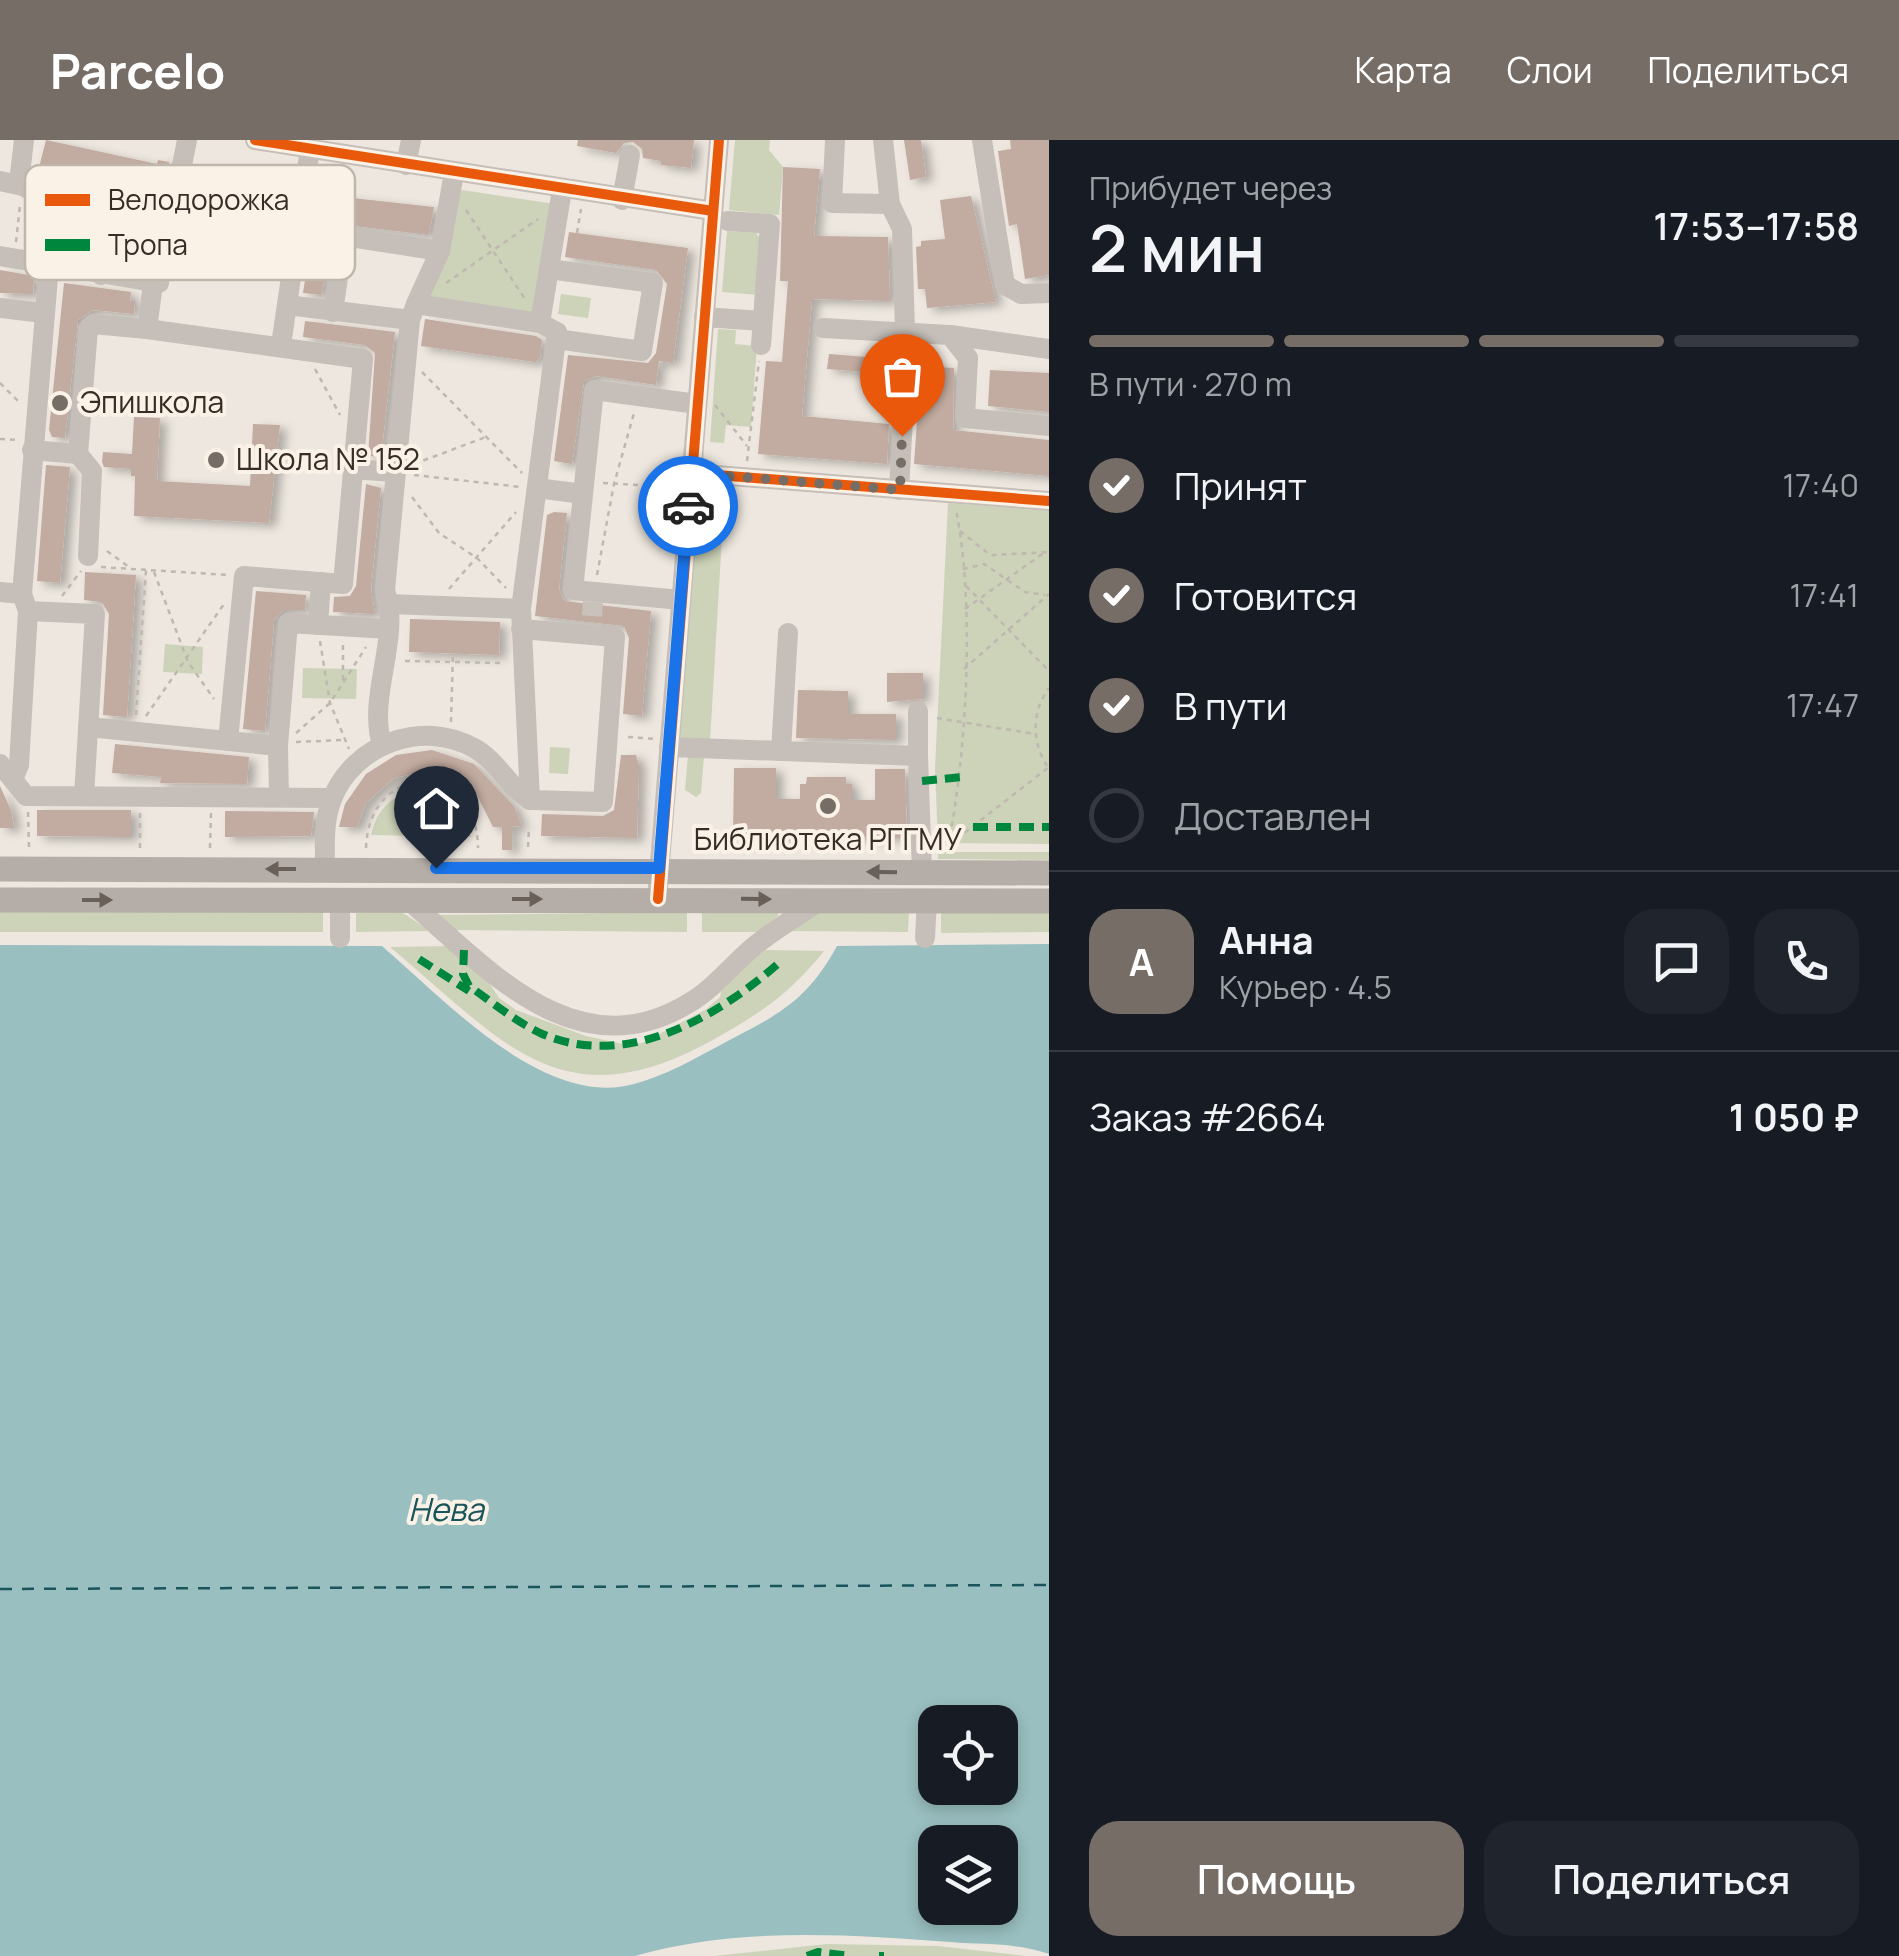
<!DOCTYPE html>
<html lang="ru">
<head>
<meta charset="utf-8">
<style>
	:root { --surface:#171b24; --page:#20242c; --text:#f1f3f6; --muted:#9ea1a6; --line:#363941; --accent:#776d67 }
	body { margin:0; font-family:Manrope,sans-serif; background:var(--page); color:var(--text); height:100vh; display:flex; flex-direction:column; font-size:38px; white-space:nowrap }
	* { box-sizing:border-box; margin:0 }
	p { font-size:32px; color:var(--muted) }
	.icon { flex:none; width:55px; height:55px; fill:none; stroke:currentColor; stroke-width:2; stroke-linecap:round; stroke-linejoin:round }
	.map { position:relative; flex:1; overflow:hidden }
	.details { display:flex; flex-direction:column; background:var(--surface); width:850px }
	.details>* { flex:none }
	.controls { position:absolute; left:918px; top:1565px; display:grid; gap:20px }
	.controls a { display:grid; place-items:center; width:100px; height:100px; border-radius:20px; background:var(--surface); box-shadow:0 5px 15px #0003; font-size:50px }
	.pin { position:absolute; display:grid; place-items:center; width:85px; height:85px; color:#fff; margin:-102px -42px; border-radius:50% 50% 50% 0; rotate:-45deg; box-shadow:0 0 10px #0007 }
	.pin .icon { rotate:45deg }
	.courier { position:absolute; display:grid; place-items:center; width:100px; height:100px; margin:-50px; border:8px solid #1a73e8; border-radius:50%; background:#fff; color:#222; box-shadow:0 2px 12px #0007 }
	.summary em { font-style:normal; font-weight:600 }
	.summary div { display:flex; flex-direction:column-reverse }
	.summary { display:flex; align-items:center; justify-content:space-between; height:170px; padding:0 40px }
	h1 { font-size:65px; font-weight:600; line-height:75px }
	.bar { display:grid; grid-template-columns:repeat(4,1fr); gap:15px 10px; align-content:center; height:120px; padding:0 40px }
	.bar i { height:12px; border-radius:8px; background:var(--line) }
	.bar .active { background:var(--accent) }
	.bar p { grid-column:span 4 }
	.line { display:flex; align-items:center; gap:25px; padding:0 40px; border-top:2px solid var(--line) }
	.line div { flex:1 }
	.round { display:grid; place-items:center; flex:none; width:105px; height:105px; border-radius:30px; background:var(--page) }
	ol { padding:0 40px; list-style:none }
	li { display:flex; align-items:center; gap:30px; height:110px }
	li p { margin-inline-start:auto }
	li .icon { padding:10px; border-radius:50%; background:var(--accent); color:#fff; stroke-width:4 }
	li:last-child { color:var(--muted) }
	li i { width:55px; height:55px; border:5px solid var(--line); border-radius:50% }
	.button { display:flex; gap:20px; margin-top:auto; padding:20px 40px }
	.button a { flex:1; height:115px; border-radius:30px; background:var(--accent); color:#fff; font-size:40px; font-weight:600; line-height:115px; text-align:center }
	.button a+a { background:var(--page); color:var(--text) }
	header { display:flex; align-items:center; gap:60px; box-sizing:border-box; height:140px; padding:0 50px; background:var(--accent); color:#fff }
	header strong { font-size:48px }
	nav { display:flex; gap:55px; margin-inline-start:auto; font-size:35px }
	main { display:flex; flex:1; min-height:0 }
	.map>svg:first-child { display:block }
	.green { fill:#cdd3b8 }
	.water { fill:#9abfc0; fill-rule:evenodd }
	.lines { fill:none; stroke-linecap:round; stroke-linejoin:round }
	.ferry { stroke:#19555b; stroke-width:2.5; stroke-dasharray:12 10; stroke-linecap:butt }
	.building { fill:#c2aba0; filter:url(#shadow) }
	.minor-tunnel { stroke:#c9c2ba; stroke-width:20; stroke-dasharray:20 10; stroke-linecap:butt }
	.path { stroke:#bfb8b1; stroke-width:2.5; stroke-dasharray:5 5; stroke-linecap:butt }
	.minor { stroke:#c6bfb9; stroke-width:20 }
	.major { stroke:#b5ada7; stroke-width:25 }
	.quiet { stroke:#00873e; stroke-width:8; stroke-dasharray:15 8; stroke-linecap:butt }
	.cycleway-casing { stroke:#faf2e6; stroke-width:16 }
	.cycleway { stroke:#e8590c; stroke-width:10 }
	.oneway { fill:#69605a }
	.done { stroke:#776d67; stroke-width:10; stroke-dasharray:0 18 }
	.route { stroke:#1a73e8; stroke-width:12 }
	.poi-dot { fill:#776d67; stroke:#faf2e6; stroke-width:4 }
	.labels { text-anchor:middle; stroke-width:8; stroke-linejoin:round; paint-order:stroke }
	.poi-label { font-size:30px; fill:#372c26; stroke:#faf2e6; text-anchor:start }
	.water-label { font-size:32px; font-style:italic; fill:#19555b; stroke:#faf2e6 }
	.key { fill:#faf2e6; stroke:#c0b7ac; stroke-width:2.5 }
	.key-label { font-size:28px; fill:#372c26 }
</style>
</head>
<body>
<header>
<strong>Parcelo</strong>
<nav><a>Карта</a><a>Слои</a><a>Поделиться</a></nav>
</header>
<main>
<div class="map">
<svg width="1049" height="1816" viewBox="0 0 1049 1816">
	<defs>
		<filter id="shadow"><feDropShadow dx="7" dy="4" stdDeviation="5" flood-color="#0004"/></filter>
	</defs>
	<rect width="100%" height="100%" fill="#ede7df"/>
	<!-- green -->
	<g class="green">
		<polygon points="735,0 770,0 769,10 783,27 779,75 729,70"/>
		<polygon points="455,49 555,64 536,179 421,162"/>
		<polygon points="727,91 756,93 764,104 759,155 722,152"/>
		<polygon points="561,154 591,158 588,178 558,174"/>
		<polygon points="718,189 736,190 735,204 757,206 751,287 726,285 724,303 710,302"/>
		<polygon points="713,344 725,345 710,602 678,599 698,359"/>
		<polygon points="948,363 1049,371 1049,704 938,703 935,628"/>
		<polygon points="165,504 203,507 202,534 163,532"/>
		<polygon points="303,528 357,529 356,559 302,558"/>
		<polygon points="550,607 570,608 568,634 549,633"/>
		<polygon points="688,615 704,616 701,653 696,657 685,650"/>
		<path d="M422,650C450,653 467,669 471,697L371,695C377,668 394,652 422,650Z"/>
		<polygon points="938,712 1049,712 1049,720 938,719"/>
		<rect x="0" y="772" width="323" height="20"/>
		<polygon points="687,772 687,792 452,790 439,775"/>
		<polygon points="813,772 909,772 908,792 784,791"/>
		<polygon points="941,772 1049,772 1049,792 941,793"/>
		<polygon points="356,773 403,773 430,791 356,792"/>
		<polygon points="702,773 778,773 778,776 758,792 702,792"/>
		<path d="M451,806L481,830L499,858L516,870L586,896L623,904L642,903L705,870L720,857L723,839L766,810L824,811C789,855 759,874 711,901C560,984 502,900 390,807Z"/>
		<polygon points="827,1804 938,1806 1026,1816 714,1816"/>
	</g>
	<!-- water -->
	<path class="water" d="M1049,804V1814C1012,1802 987,1805 950,1802C845,1794 737,1787 635,1816H0V805L382,806C444,859 544,969 634,944C665,936 696,918 724,903C778,875 807,861 837,806ZM935,1582H1000V1648H935ZM935,1702H1000V1768H935Z"/>
	<g class="lines">
		<!-- ferry -->
		<polyline class="ferry" points="0,1449 1049,1445"/>
	</g>
	<!-- building -->
	<g class="building">
		<polygon points="46,0 157,24 158,20 169,22 148,127 125,123 127,115 118,113 132,49 37,35"/>
		<polygon points="578,0 694,0 691,28 661,25 661,21 643,18 642,9 633,2 624,3 616,13 577,6"/>
		<polygon points="904,0 921,0 926,37 910,40"/>
		<polygon points="1010,0 1049,0 1049,135 1025,139 1017,84 1009,86 998,11 1011,9"/>
		<polygon points="783,27 820,29 814,96 888,97 890,161 812,159 802,276 889,284 887,324 758,314 766,221 782,222 788,141 780,141"/>
		<polygon points="318,49 326,50 325,55 434,67 429,95 338,84 330,94 322,155 303,153 305,140 312,141 321,86 313,85"/>
		<polygon points="971,56 996,162 927,168 925,149 918,149 916,107 921,106 921,101 945,99 940,60"/>
		<polygon points="569,92 688,108 673,223 659,221 656,245 596,236 584,241 572,324 554,321 568,215 648,223 656,213 667,144 656,130 565,117"/>
		<polygon points="0,130 34,136 33,154 0,153"/>
		<polygon points="64,143 131,152 130,161 135,161 134,174 93,170 78,180 65,298 52,297 49,290"/>
		<polygon points="425,179 536,196 542,200 540,218 535,222 421,206"/>
		<polygon points="305,181 395,192 381,317 368,316 375,213 365,205 303,197"/>
		<polygon points="829,214 892,219 892,234 827,229"/>
		<polygon points="921,226 954,228 953,290 1049,300 1049,336 914,324"/>
		<polygon points="990,230 1049,233 1049,272 988,266"/>
		<polygon points="134,277 160,278 157,341 250,346 253,284 280,285 269,383 134,376 135,336 131,336 131,329 104,327 102,322 103,312 132,314"/>
		<polygon points="46,325 70,327 60,443 37,441"/>
		<polygon points="366,344 381,348 371,449 375,474 333,472 334,457 350,456 356,446"/>
		<polygon points="554,372 567,373 559,449 564,461 651,471 642,576 623,574 629,498 624,486 535,476 547,375"/>
		<polygon points="85,432 136,435 127,577 103,575 109,474 102,462 84,460"/>
		<polygon points="256,451 306,455 305,470 283,470 274,481 265,591 243,589"/>
		<polygon points="410,479 500,482 499,515 409,512"/>
		<polygon points="887,533 923,533 923,559 887,562"/>
		<polygon points="798,550 848,551 848,574 896,574 896,600 796,598"/>
		<polygon points="115,604 249,617 247,644 168,643 160,643 161,637 112,633"/>
		<polygon points="432,610 474,624 514,666 522,687 512,686 512,710 502,710 502,687 493,687 476,653 455,637 431,630 394,638 366,663 357,687 339,687 345,664 366,634 396,615"/>
		<polygon points="621,615 636,615 639,626 637,698 541,696 542,674 603,676 614,670"/>
		<polygon points="734,628 776,628 776,659 800,659 800,644 806,644 807,637 846,637 846,644 852,644 852,660 875,660 875,629 905,629 907,697 733,696"/>
		<polygon points="0,646 11,670 14,688 0,688"/>
		<polygon points="37,670 131,670 131,697 37,696"/>
		<polygon points="225,671 314,672 311,696 225,697"/>
	</g>
	<g class="lines">
		<!-- minor-tunnel -->
		<polyline class="minor-tunnel" points="592,476 593,462"/>
		<!-- path -->
		<g class="path">
			<polyline points="340,57 344,34"/>
			<polyline points="466,70 525,159"/>
			<polyline points="577,93 581,69"/>
			<polyline points="16,102 20,65"/>
			<polyline points="446,143 538,79"/>
			<polyline points="315,229 340,275"/>
			<polyline points="422,232 522,333"/>
			<polyline points="0,243 20,263"/>
			<polyline points="715,265 747,306"/>
			<polyline points="0,299 18,300"/>
			<polyline points="747,321 759,221"/>
			<polyline points="414,324 486,297"/>
			<polyline points="414,335 521,347"/>
			<polyline points="603,343 674,347"/>
			<polyline points="412,357 439,393 477,418 506,448"/>
			<polyline points="960,391 990,415 1049,412"/>
			<polyline points="107,411 129,427"/>
			<polyline points="101,427 228,435"/>
			<polyline points="963,429 984,424 1025,452 1045,455"/>
			<polyline points="154,432 188,522 214,559"/>
			<polyline points="597,435 614,344 634,273"/>
			<polyline points="966,446 1049,531"/>
			<polyline points="449,449 516,372"/>
			<polyline points="62,456 81,431"/>
			<polyline points="965,469 1045,412"/>
			<polyline points="320,501 330,563 349,609"/>
			<polyline points="405,521 503,523"/>
			<polyline points="964,529 1049,454"/>
			<polyline points="343,540 343,503"/>
			<polyline points="136,575 146,430"/>
			<polyline points="146,576 224,464"/>
			<polyline points="937,578 1035,594"/>
			<polyline points="451,582 453,513"/>
			<polyline points="296,593 330,563 366,507"/>
			<polyline points="628,597 655,599"/>
			<polyline points="296,602 343,600"/>
			<path d="M1047,626C1032,602 1031,572 1049,548"/>
			<polyline points="421,631 421,708"/>
			<polyline points="28,672 29,708"/>
			<polyline points="949,705 1049,627"/>
			<path d="M948,706C967,612 975,464 956,370"/>
			<polyline points="528,707 529,687"/>
			<polyline points="140,708 140,673"/>
			<polyline points="210,708 211,673"/>
			<path d="M366,708C369,620 477,620 478,708"/>
		</g>
		<!-- minor -->
		<g class="minor">
			<polyline points="255,0 713,71"/>
			<polyline points="835,0 832,63 890,64"/>
			<polyline points="883,0 890,64 902,89 906,225 899,350"/>
			<polyline points="982,0 1005,145 1021,154 1049,153"/>
			<polyline points="406,25 411,0"/>
			<polyline points="0,41 23,46 54,64 22,454"/>
			<polyline points="23,46 20,34 24,0"/>
			<polyline points="622,60 630,15"/>
			<polyline points="54,64 111,71 101,135"/>
			<polyline points="728,81 770,84 761,205"/>
			<polyline points="170,102 293,122"/>
			<polyline points="0,116 159,143 187,0"/>
			<polyline points="549,129 653,143 642,211 556,199"/>
			<polyline points="416,164 440,111 454,33"/>
			<polyline points="287,165 410,180"/>
			<polyline points="0,168 43,173"/>
			<polyline points="333,172 344,96 440,111"/>
			<polyline points="704,177 762,181"/>
			<polyline points="540,183 562,50"/>
			<polyline points="823,188 950,195 968,218 965,278 1049,286"/>
			<polyline points="147,189 363,219 343,444 244,436 228,601"/>
			<polyline points="950,195 1049,209"/>
			<polyline points="281,205 310,9"/>
			<polyline points="32,310 78,314 88,189 93,184 147,189 153,144"/>
			<polyline points="78,314 92,331 88,416"/>
			<polyline points="352,329 393,332"/>
			<polyline points="691,333 1049,361"/>
			<polyline points="537,348 583,354"/>
			<polyline points="0,452 22,454 28,471 19,625 14,637"/>
			<polyline points="681,460 573,450 594,250 697,264"/>
			<polyline points="389,464 521,469"/>
			<polyline points="28,471 95,474 84,656"/>
			<polyline points="318,485 321,442"/>
			<polyline points="918,571 918,616"/>
			<polyline points="88,587 278,606"/>
			<path d="M382,605C367,555 401,500 385,450L410,180L416,164L540,183L557,192L521,469L530,660"/>
			<polyline points="669,607 918,616 922,732"/>
			<polyline points="781,611 788,493"/>
			<polyline points="0,624 26,656 332,658"/>
			<polyline points="279,657 278,606 288,483 388,489"/>
			<path d="M325,729C325,705 323,682 332,659C354,604 422,579 474,608C498,621 508,647 530,660L603,662L615,497L521,489"/>
			<polyline points="658,747 719,0"/>
			<path d="M407,759C487,828 576,932 689,863C713,849 731,826 752,808C773,790 798,776 821,760"/>
			<polyline points="340,760 340,798"/>
			<polyline points="925,798 927,760"/>
		</g>
		<!-- major -->
		<g class="major">
			<polyline points="0,729 1049,733"/>
			<polyline points="0,760 1049,761"/>
		</g>
		<!-- quiet -->
		<g class="quiet">
			<polyline points="922,641 962,637"/>
			<polyline points="973,687 1049,687"/>
			<path d="M464,810L463,834L469,846C492,862 515,881 540,893C625,931 716,878 779,823"/>
			<polyline points="419,819 469,851"/>
			<polyline points="807,1816 818,1812 851,1816"/>
			<polyline points="879,1816 884,1816"/>
		</g>
		<!-- cycleway casing -->
		<g class="cycleway-casing">
			<g id="cycleway">
				<polyline points="255,0 713,71"/>
				<polyline points="691,333 1049,361"/>
				<polyline points="658,759 719,0"/>
			</g>
		</g>
		<!-- cycleway -->
		<use href="#cycleway" class="cycleway"/>
	</g>
	<!-- one-way arrows -->
	<defs><path id="oneway-solid" d="M-6-.8H1V-3.2L6.5 0L1 3.2V.8H-6Z" transform="scale(2.5)"/></defs>
	<g class="oneway">
		<use href="#oneway-solid" transform="translate(281 729) rotate(180)"/>
		<use href="#oneway-solid" transform="translate(882 732) rotate(-179)"/>
		<use href="#oneway-solid" transform="translate(527 759)"/>
		<use href="#oneway-solid" transform="translate(756 759) rotate(1)"/>
		<use href="#oneway-solid" transform="translate(97 760)"/>
	</g>
	<g class="lines">
		<!-- done -->
		<polyline class="done" points="688,366 691,333 900,350 902,296"/>
		<!-- route -->
		<polyline class="route" points="436,728 659,728 688,366"/>
	</g>
	<!-- markers -->
	<g class="poi-dot">
		<circle cx="60" cy="263" r="10"/>
		<circle cx="216" cy="320" r="10"/>
		<circle cx="828" cy="666" r="10"/>
	</g>
	<g class="labels">
		<!-- poi labels -->
		<g class="poi-label">
			<text x="80" y="273">Эпишкола</text>
			<text x="236" y="330">Школа № 152</text>
			<text x="828" y="710" text-anchor="middle">Библиотека РГГМУ</text>
		</g>
		<!-- water labels -->
		<g class="water-label">
			<text x="446" y="1381">Нева</text>
		</g>
	</g>
	<!-- legend -->
	<rect x="25" y="25" width="330" height="115" rx="15" class="key"/>
	<rect x="45" y="54" width="45" height="12" fill="#e8590c"/>
	<rect x="45" y="99" width="45" height="12" fill="#00873e"/>
	<g class="key-label">
		<text x="108" y="70">Велодорожка</text>
		<text x="108" y="115">Тропа</text>
	</g>
</svg>
<div class="controls">
<a><svg class="icon" aria-label="locate" viewBox="0 0 24 24"><circle cx="12" cy="12" r="6"/><path d="M12 2v4M12 18v4M2 12h4M18 12h4"/></svg></a>
<a><svg class="icon" aria-label="layers" viewBox="0 0 24 24"><path d="M12 4l9 5-9 5-9-5zM3 14l9 5 9-5"/></svg></a>
</div>
<div class="pin" style="left:902px;top:296px;background:#ea580c"><svg class="icon" aria-label="bag" viewBox="0 0 24 24"><path d="M5 8h14l-1 12H6zM9 8a3 3 0 0 1 6 0"/></svg></div>
<div class="pin" style="left:436px;top:728px;background:#1f2937"><svg class="icon" aria-label="home" viewBox="0 0 24 24"><path d="M3 11l9-7 9 7M6 9v11h12V9"/></svg></div>
<div class="courier" style="left:688px;top:366px"><svg class="icon" aria-label="car" viewBox="0 0 24 24"><path d="M5 17H2v-5l4-1 3-4h7l3 4 3 1v5h-3M9 17h6M6 11h13"/><circle cx="7" cy="17" r="2"/><circle cx="17" cy="17" r="2"/></svg></div>
</div>
<section class="details">
<div class="summary"><div><h1>2 мин</h1><p>Прибудет через</p></div><em>17:53–17:58</em></div>
<div class="bar"><i class="active"></i><i class="active"></i><i class="active"></i><i></i><p>В пути · 270 m</p></div>
<ol>
<li><svg class="icon" aria-label="check" viewBox="0 0 24 24"><path d="M5 12l5 5 9-10"/></svg>Принят<p>17:40</p></li>
<li><svg class="icon" aria-label="check" viewBox="0 0 24 24"><path d="M5 12l5 5 9-10"/></svg>Готовится<p>17:41</p></li>
<li><svg class="icon" aria-label="check" viewBox="0 0 24 24"><path d="M5 12l5 5 9-10"/></svg>В пути<p>17:47</p></li>
<li><i></i>Доставлен</li>
</ol>
<div class="line" style="height:180px"><b class="round" style="background:var(--accent);color:#fff">А</b><div><b>Анна</b><p>Курьер · 4.5</p></div><a class="round"><svg class="icon" aria-label="chat" viewBox="0 0 24 24"><path d="M4 5h16v11H9l-5 4z"/></svg></a><a class="round"><svg class="icon" aria-label="phone" viewBox="0 0 24 24"><path d="M5 4h4l2 5-3 2q2 4 5 5l2-3 5 2v4C11 20 4 13 5 4z"/></svg></a></div>
<div class="line" style="height:130px"><div>Заказ #2664</div><b>1 050 ₽</b></div>
<div class="button"><a>Помощь</a><a>Поделиться</a></div>
</section>
</main>
</body>
</html>
